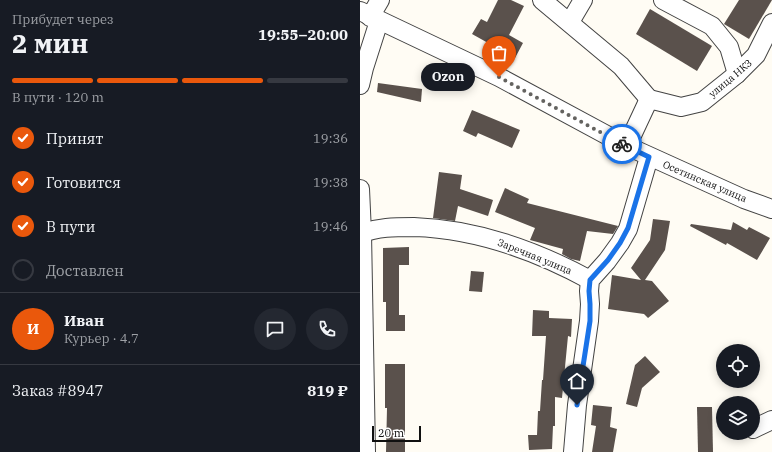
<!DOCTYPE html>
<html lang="ru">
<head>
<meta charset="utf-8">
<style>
	:root { --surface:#171b24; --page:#242831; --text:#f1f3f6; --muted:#9ea1a6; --line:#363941; --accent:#ea580c }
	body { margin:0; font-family:"IBM Plex Serif",serif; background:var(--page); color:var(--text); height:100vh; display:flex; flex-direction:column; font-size:15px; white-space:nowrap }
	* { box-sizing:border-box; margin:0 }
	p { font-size:13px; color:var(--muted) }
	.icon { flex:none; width:22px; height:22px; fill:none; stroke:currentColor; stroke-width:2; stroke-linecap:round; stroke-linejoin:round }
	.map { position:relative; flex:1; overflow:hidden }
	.panel { display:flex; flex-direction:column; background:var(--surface); width:360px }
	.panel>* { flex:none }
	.fabs { position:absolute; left:356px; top:344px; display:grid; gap:8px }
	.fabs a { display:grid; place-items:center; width:44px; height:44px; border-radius:50%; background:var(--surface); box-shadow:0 2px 10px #0003; font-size:20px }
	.scale { position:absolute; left:12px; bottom:10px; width:49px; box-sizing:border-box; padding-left:4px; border:2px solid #101010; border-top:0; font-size:11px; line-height:14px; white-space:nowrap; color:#101010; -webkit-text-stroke:3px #fff; paint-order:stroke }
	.pin { position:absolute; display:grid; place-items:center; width:34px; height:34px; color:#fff; margin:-41px -17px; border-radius:50% 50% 50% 0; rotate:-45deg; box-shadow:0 0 4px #0007 }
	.pin .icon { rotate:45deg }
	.courier { position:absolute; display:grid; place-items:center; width:40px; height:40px; margin:-20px; border:3px solid #1a73e8; border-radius:50%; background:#fff; color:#222; box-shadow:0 1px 5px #0007 }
	.bubble { position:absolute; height:28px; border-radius:14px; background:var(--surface); box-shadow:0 2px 10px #0003; font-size:13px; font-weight:700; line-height:28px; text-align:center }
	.overview em { font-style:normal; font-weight:700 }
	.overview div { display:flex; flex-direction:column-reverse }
	.overview { display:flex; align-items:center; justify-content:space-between; height:68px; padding:0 12px }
	h1 { font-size:26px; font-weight:700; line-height:30px }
	.bar { display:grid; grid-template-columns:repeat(4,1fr); gap:6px 4px; align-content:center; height:48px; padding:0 12px }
	.bar i { height:5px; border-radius:3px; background:var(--line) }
	.bar .current { background:var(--accent) }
	.bar p { grid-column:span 4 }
	.line { display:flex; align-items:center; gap:10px; padding:0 12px; border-top:1px solid var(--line) }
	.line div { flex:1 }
	.round { display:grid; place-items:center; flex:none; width:42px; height:42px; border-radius:21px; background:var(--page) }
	ol { padding:0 12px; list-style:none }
	li { display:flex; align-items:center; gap:12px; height:44px }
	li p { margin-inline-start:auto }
	li .icon { padding:4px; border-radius:50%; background:var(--accent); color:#fff; stroke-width:4 }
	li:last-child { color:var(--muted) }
	li i { width:22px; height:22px; border:2px solid var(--line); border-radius:50% }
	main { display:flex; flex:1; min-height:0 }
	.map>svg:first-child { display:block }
	.building { fill:#5a514c }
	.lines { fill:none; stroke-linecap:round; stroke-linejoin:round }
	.minor-casing { stroke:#434343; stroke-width:20 }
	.minor { stroke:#fff; stroke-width:18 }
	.done { stroke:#646360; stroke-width:4; stroke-dasharray:0 7.2 }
	.route { stroke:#1a73e8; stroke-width:5 }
	.labels { text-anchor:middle; stroke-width:4; stroke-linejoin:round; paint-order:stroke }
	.street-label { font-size:10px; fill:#101010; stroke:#fff }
</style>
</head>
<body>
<main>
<section class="panel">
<div class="overview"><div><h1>2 мин</h1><p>Прибудет через</p></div><em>19:55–20:00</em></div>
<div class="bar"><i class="current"></i><i class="current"></i><i class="current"></i><i></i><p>В пути · 120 m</p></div>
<ol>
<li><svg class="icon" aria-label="check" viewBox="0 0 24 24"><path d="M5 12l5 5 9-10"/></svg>Принят<p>19:36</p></li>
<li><svg class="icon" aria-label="check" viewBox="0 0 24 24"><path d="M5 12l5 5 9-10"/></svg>Готовится<p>19:38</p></li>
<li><svg class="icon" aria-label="check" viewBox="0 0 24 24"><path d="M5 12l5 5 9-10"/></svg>В пути<p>19:46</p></li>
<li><i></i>Доставлен</li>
</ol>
<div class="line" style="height:72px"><b class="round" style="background:var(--accent);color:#fff">И</b><div><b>Иван</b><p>Курьер · 4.7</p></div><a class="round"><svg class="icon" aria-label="chat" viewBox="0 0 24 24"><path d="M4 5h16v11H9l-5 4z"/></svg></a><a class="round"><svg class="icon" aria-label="phone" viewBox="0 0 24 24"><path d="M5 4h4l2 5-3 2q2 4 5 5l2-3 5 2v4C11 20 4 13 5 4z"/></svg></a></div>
<div class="line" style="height:52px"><div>Заказ #8947</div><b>819 ₽</b></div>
</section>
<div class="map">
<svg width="412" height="452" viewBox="0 0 412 452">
	<rect width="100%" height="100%" fill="#fffcf4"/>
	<!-- building -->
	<g class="building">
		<polygon points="138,0 151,0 164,6 149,35 163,43 155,58 112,34 121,19 127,22"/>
		<polygon points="379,0 412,0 389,39 364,24"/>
		<polygon points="290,9 352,46 337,71 276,34"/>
		<polygon points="18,83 62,89 61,102 17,92"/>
		<polygon points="112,110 160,130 152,148 118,133 116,137 103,131"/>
		<polygon points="79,172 102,175 100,189 133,200 128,216 98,206 95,221 73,218"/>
		<polygon points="145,188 169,199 167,203 258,226 253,234 227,231 220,261 211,259 202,254 203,249 170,240 175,228 135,212"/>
		<polygon points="293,219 310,221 305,250 285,280 292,281 309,301 288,318 284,314 248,309 252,275 281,280 271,268 290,240"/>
		<polygon points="373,222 387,230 389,227 410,238 397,260 367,243 366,245 330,226 331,224 371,230"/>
		<polygon points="49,247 49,265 39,265 39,315 45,315 45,331 26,331 26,302 23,302 23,248"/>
		<polygon points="111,271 124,272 122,292 109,291"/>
		<polygon points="173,310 189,311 189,318 212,319 211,337 208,336 202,398 195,397 195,426 193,426 192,449 169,450 168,435 177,435 178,411 180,411 182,380 183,380 186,336 172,336"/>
		<polygon points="285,356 300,372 282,388 277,407 266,404 275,365"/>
		<polygon points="25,364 45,364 45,452 26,452 27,408 25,408"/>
		<polygon points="233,405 252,407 250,427 257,429 253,452 232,452 236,426 231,425"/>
		<polygon points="337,407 352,407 353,452 338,452"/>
	</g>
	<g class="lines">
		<!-- minor casing -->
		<g class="minor-casing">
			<g id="minor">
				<polyline points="182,0 261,66 289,99"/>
				<polyline points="303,0 352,26 369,47 377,74"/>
				<polyline points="0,11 139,77 267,146 384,199 412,209"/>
				<polyline points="10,17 20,0"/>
				<polyline points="210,22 223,0"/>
				<polyline points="0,85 4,68 19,21"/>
				<polyline points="267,146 289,99 321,107 342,102 377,74 396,55 412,23"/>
				<polyline points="0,189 2,233 6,452"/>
				<path d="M0,234C18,227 34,227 54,227C116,229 175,250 230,280"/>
				<polyline points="393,429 412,420"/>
				<polyline points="213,452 217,405 229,321 230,304 229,291 230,280 247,261 260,243 268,229 289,157"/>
			</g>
		</g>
		<!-- minor -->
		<use href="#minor" class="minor"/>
	</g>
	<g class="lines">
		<!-- done -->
		<polyline class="done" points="139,77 262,144"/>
		<!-- route -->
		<polyline class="route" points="217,405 230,321 230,304 229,291 230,280 248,260 260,243 268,228 289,157 262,144"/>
	</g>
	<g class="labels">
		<!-- street labels -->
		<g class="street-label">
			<text transform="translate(370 78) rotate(-40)" y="4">улица НКЗ</text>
			<text transform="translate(345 181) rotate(23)" y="4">Осетинская улица</text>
			<text transform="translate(175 256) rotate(22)" y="4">Заречная улица</text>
		</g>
	</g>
</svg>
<div class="fabs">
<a><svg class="icon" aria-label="locate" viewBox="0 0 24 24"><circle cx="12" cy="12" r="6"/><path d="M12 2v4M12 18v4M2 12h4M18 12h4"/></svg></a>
<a><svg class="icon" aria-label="layers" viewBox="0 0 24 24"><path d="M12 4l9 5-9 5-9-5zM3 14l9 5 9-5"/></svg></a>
</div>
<div class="scale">20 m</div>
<div class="pin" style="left:139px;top:77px;background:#ea580c"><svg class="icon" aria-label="bag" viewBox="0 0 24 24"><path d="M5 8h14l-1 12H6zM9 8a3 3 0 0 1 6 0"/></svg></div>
<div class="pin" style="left:217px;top:405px;background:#1f2937"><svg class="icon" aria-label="home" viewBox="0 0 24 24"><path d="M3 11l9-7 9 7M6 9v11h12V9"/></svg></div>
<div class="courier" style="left:262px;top:144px"><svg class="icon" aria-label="bike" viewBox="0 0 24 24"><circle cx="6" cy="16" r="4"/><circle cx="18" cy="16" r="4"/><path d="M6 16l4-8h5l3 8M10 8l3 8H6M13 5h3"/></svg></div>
<div class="bubble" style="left:61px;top:63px;width:54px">Ozon</div>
</div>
</main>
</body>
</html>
